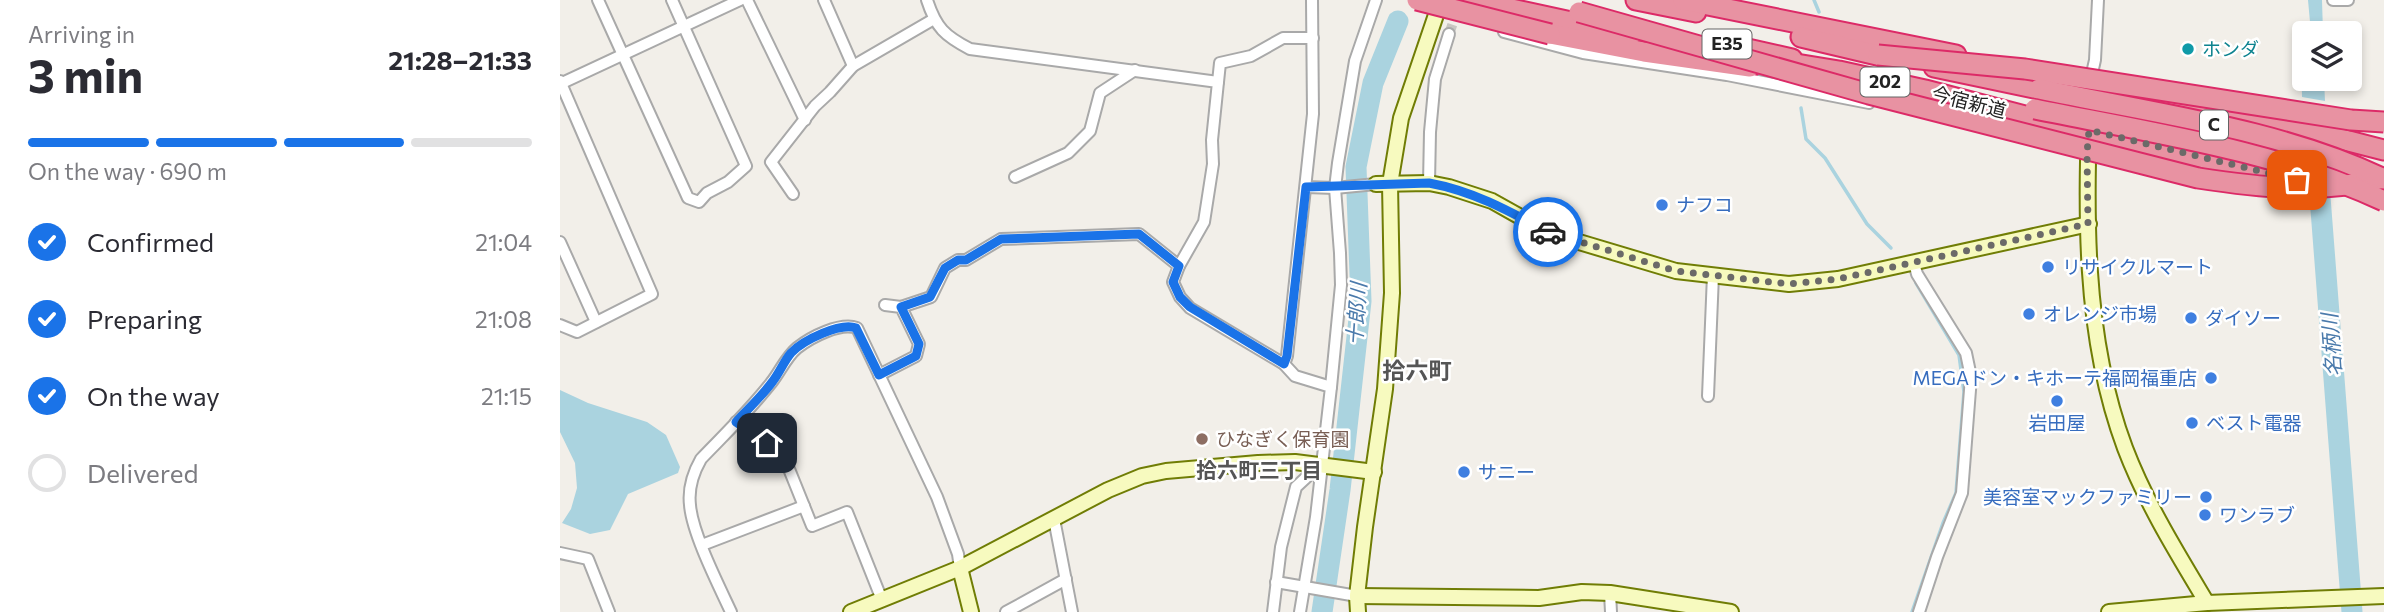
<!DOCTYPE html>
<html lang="en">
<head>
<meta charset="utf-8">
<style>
	:root { --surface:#fff; --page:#f7f7f7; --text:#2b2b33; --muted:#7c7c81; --line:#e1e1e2; --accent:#1a73e8 }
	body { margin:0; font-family:Commissioner,"Noto Sans JP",sans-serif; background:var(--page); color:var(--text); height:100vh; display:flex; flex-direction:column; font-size:26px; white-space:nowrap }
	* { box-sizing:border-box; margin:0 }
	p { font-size:23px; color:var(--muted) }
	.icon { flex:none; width:38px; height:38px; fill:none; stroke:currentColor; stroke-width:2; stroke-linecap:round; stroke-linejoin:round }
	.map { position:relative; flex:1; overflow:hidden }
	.sheet { display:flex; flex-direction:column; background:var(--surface); width:560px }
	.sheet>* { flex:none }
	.controls { position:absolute; left:1732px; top:21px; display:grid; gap:14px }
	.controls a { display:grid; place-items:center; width:70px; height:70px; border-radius:7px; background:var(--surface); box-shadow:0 4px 10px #0003; font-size:35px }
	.pin { position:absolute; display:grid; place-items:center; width:60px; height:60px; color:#fff; margin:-30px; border-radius:14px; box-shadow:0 4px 10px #0006 }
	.courier { position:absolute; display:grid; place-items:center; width:70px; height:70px; margin:-35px; border:5px solid #1a73e8; border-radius:50%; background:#fff; color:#222; box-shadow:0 2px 9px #0007 }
	.summary em { font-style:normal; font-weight:700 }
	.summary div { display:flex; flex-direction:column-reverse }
	.summary { display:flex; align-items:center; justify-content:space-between; height:119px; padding:0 28px }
	h1 { font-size:46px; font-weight:700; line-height:52px }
	.bar { display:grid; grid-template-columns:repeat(4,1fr); gap:10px 7px; align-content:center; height:84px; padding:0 28px }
	.bar i { height:9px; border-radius:5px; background:var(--line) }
	.bar .selected { background:var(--accent) }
	.bar p { grid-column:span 4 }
	ol { padding:0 28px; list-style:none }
	li { display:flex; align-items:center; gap:21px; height:77px }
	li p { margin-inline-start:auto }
	li .icon { padding:7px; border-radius:50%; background:var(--accent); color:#fff; stroke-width:4 }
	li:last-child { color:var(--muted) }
	li i { width:38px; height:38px; border:4px solid var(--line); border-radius:50% }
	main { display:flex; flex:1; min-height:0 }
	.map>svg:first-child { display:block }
	.water { fill:#aad3df }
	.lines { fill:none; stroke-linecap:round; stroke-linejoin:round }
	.stream { stroke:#aad3df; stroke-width:3.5 }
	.river { stroke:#aad3df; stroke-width:21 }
	.street-tunnel { stroke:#c8c6c1; stroke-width:10; stroke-dasharray:10 5; stroke-linecap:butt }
	.street-casing { stroke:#a9a9a9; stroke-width:14 }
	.secondary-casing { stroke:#707d05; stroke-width:18 }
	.highway-casing { stroke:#dc2a67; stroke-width:23 }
	.street { stroke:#fff; stroke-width:10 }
	.secondary { stroke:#f7fabf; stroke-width:14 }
	.highway { stroke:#e892a2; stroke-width:19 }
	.highway-bridge-casing { stroke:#dc2a67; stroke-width:23; stroke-linecap:butt }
	.highway-bridge { stroke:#e892a2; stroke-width:19 }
	.done { stroke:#6b6a68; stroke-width:7; stroke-dasharray:0 12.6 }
	.route { stroke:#1a73e8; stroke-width:9 }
	.culture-dot { fill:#0f9aa8; stroke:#fff; stroke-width:2.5 }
	.shop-dot { fill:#3f7fe0; stroke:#fff; stroke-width:2.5 }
	.education-dot { fill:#8d6e63; stroke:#fff; stroke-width:2.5 }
	.labels { text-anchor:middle; stroke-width:5; stroke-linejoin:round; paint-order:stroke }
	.shield { fill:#fff; stroke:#646464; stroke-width:2 }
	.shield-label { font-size:18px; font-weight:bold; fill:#222 }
	.culture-label { font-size:19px; fill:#0d838f; stroke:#fff; text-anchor:start }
	.street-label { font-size:19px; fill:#222; stroke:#fff }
	.shop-label { font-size:19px; fill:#366cbe; stroke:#fff; text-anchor:start }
	.education-label { font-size:19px; fill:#785e54; stroke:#fff; text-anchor:start }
	.water-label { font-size:21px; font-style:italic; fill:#4a7aab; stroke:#fff }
	.neighbourhood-label { font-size:21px; font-weight:bold; fill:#555; stroke:#fff }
	.quarter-label { font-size:23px; font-weight:bold; fill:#555; stroke:#fff }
</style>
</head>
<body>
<main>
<section class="sheet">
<div class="summary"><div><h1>3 min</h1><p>Arriving in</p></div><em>21:28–21:33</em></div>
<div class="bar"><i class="selected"></i><i class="selected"></i><i class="selected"></i><i></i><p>On the way · 690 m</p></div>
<ol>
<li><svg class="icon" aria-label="check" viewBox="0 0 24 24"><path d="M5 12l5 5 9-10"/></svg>Confirmed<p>21:04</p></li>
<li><svg class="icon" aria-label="check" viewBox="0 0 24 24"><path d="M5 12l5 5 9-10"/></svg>Preparing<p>21:08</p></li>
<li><svg class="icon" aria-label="check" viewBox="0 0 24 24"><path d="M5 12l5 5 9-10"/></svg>On the way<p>21:15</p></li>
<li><i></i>Delivered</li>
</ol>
</section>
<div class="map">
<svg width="1824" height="612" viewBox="0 0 1824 612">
	<rect width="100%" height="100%" fill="#f2efe9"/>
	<!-- water -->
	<g class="water">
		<polygon points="1748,0 1762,0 1763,33 1751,33"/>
		<polygon points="1745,43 1745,79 1764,79 1765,101 1742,97 1741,47"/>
		<polygon points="0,390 28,403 87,422 106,435 120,467 118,473 68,494 50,530 30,534 2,523 11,509 17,488 15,463 0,432"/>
	</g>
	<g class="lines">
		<!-- stream -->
		<g class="stream">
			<polyline points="1254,0 1259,12"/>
			<polyline points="1241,108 1246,139 1265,158 1307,224 1331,248"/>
			<polyline points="1352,612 1383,523 1396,493 1404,392 1399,355 1356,283"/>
		</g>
		<!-- river -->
		<g class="river">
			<polyline points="1758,171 1792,612"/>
			<polyline points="762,612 780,490 801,301 796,167 813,83 838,21"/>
		</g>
		<!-- street-tunnel -->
		<polyline class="street-tunnel" points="889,34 901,0"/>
		<!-- street casing -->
		<g class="street-casing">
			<g id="street">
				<polyline points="38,0 128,198 139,202 147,193 168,182 186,166 112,0"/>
				<polyline points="187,0 245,120"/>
				<polyline points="264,0 293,66"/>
				<path d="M367,0C376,28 385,36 410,49L658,82L652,140L653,164L644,222L619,266"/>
				<polyline points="1773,0 1788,0"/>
				<polyline points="944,32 1023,53 1167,75 1309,103"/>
				<polyline points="0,81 92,294 17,332 0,325"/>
				<polyline points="658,82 660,63 691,56 723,38 753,38"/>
				<polyline points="1530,82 1535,60 1538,0"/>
				<polyline points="0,84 180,0"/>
				<polyline points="455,177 508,153 530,131 540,93 575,70"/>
				<polyline points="869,183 870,132 875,79 889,34"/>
				<polyline points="746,187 775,188 816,184"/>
				<polyline points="233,194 211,162 255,106 270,92 293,66 374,19"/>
				<polyline points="0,242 36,322"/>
				<polyline points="1354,263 1357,274 1406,353 1411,377 1402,493 1377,557 1359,612"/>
				<polyline points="341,307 371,297 385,268 398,260 406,260 441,239 579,234 619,266 613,282 620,297 630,308 724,364 735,376 771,387 756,517 740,612"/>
				<polyline points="724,364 727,356 753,114 752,0"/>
				<polyline points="319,375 356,356 359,344 341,307 325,305"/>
				<polyline points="771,387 781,285 780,253 775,188 778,163 795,61 816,0"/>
				<polyline points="1148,396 1153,275"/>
				<polyline points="176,422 223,454 252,526 287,512 322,600"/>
				<polyline points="491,520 495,524 512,612"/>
				<polyline points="142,545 244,506"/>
				<polyline points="0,553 28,559 49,612"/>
				<polyline points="716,582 797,596"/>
				<polyline points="1050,593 1051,612"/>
				<path d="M171,612C159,586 132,533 130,505C128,488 133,473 141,459C165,434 190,410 211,383C220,372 226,357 237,348C251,337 280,322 297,328L377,497L398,554L400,568"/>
				<polyline points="446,612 506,579"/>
				<polyline points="713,612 721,547 736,487 750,474 753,464"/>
			</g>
		</g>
		<!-- secondary casing -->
		<g class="secondary-casing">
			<g id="secondary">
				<path d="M1530,90C1526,210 1522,333 1565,448C1586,503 1617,553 1647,603"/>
				<polyline points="816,184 869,183 889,187 932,201 989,233 1116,271 1229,284 1278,279 1529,224"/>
				<polyline points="400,568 411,612"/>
				<polyline points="797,596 979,598 1022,592 1050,593 1171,612"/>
				<polyline points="291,612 400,568 548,490 582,476 606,471 698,463 735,462 814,472"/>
				<polyline points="798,612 797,596 805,527 825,389 832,293 830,184 841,118 881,0"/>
				<polyline points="1549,612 1647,603 1824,596"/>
			</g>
		</g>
		<!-- highway casing -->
		<g class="highway-casing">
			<g id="highway">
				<polyline points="910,0 1071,35"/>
				<polyline points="1076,0 1136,12"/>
				<polyline points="1123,0 1396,55"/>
				<polyline points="990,34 1084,52 1190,67"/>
				<polyline points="1241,37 1334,59"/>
				<polyline points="1152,41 1232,59"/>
				<polyline points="1218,61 1279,71 1365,90 1496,124 1751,183"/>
				<polyline points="1374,67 1479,89"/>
				<polyline points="1604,99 1777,138 1824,150"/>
			</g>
		</g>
		<!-- street -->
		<use href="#street" class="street"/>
		<!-- secondary -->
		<use href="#secondary" class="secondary"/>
		<!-- highway -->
		<use href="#highway" class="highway"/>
		<!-- highway-bridge casing -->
		<g class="highway-bridge-casing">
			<g id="highway-bridge">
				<polyline points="857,0 990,34"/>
				<path d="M1019,12L1309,94L1638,178C1703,188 1759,194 1824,178"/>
				<polyline points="1318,55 1465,69 1791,120 1824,122"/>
				<path d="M1479,89C1591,113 1721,129 1824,179"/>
				<path d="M1475,109C1592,133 1715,150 1824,201"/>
			</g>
		</g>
		<!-- highway-bridge -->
		<use href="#highway-bridge" class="highway-bridge"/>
	</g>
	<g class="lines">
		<!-- done -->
		<polyline class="done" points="988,232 1116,271 1229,284 1278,279 1528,224 1527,153 1529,130 1737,180"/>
		<!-- route -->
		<path class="route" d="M207,443L176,422C188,409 202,396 213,381C220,372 224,361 231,353C243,340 281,322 296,328L319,375L356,356L359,344L341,307L370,297L385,268L398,260H406L441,239L579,234L619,266L613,282L620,297L630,307L724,364L727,356L746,187L869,183C913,191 949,211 988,232"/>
	</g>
	<!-- markers -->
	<circle class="culture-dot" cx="1628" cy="49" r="7"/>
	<g class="shop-dot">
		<circle cx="1102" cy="205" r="7"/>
		<circle cx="1488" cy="267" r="7"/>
		<circle cx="1469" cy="314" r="7"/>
		<circle cx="1631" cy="318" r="7"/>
		<circle cx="1651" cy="378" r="7"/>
		<circle cx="1497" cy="401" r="7"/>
		<circle cx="1632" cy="423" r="7"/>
		<circle cx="904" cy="472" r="7"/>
		<circle cx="1646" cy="497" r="7"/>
		<circle cx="1645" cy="515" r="7"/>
	</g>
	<circle class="education-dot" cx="642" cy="439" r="7"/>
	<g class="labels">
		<!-- shield labels -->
		<g class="shield">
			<rect x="1142.5" y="29.5" width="49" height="29" rx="5"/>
			<rect x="1300.5" y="67.5" width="49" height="29" rx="5"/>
			<rect x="1640" y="110.5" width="28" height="29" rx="5"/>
		</g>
		<g class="shield-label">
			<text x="1167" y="50">E35</text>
			<text x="1325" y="88">202</text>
			<text x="1654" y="131">C</text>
		</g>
		<!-- culture labels -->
		<g class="culture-label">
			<text x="1642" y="56">ホンダ</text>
		</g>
		<!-- street labels -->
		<g class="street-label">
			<text transform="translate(1409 102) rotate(14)" y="7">今宿新道</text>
		</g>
		<!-- shop labels -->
		<g class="shop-label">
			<text x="1116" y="212">ナフコ</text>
			<text x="1502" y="274">リサイクルマート</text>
			<text x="1483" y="321">オレンジ市場</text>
			<text x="1645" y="325">ダイソー</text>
			<text x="1637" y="385" text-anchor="end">MEGAドン・キホーテ福岡福重店</text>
			<text x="1497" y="430" text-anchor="middle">岩田屋</text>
			<text x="1646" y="430">ベスト電器</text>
			<text x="918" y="479">サニー</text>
			<text x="1632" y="504" text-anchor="end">美容室マックファミリー</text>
			<text x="1659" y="522">ワンラブ</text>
		</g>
		<!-- education labels -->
		<g class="education-label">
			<text x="656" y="446">ひなぎく保育園</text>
		</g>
		<!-- water labels -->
		<g class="water-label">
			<text transform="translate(797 314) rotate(-86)" y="7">十郎川</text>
			<text transform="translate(1772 345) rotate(-94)" y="7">名柄川</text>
		</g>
		<!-- neighbourhood labels -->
		<g class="neighbourhood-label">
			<text x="699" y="478">拾六町三丁目</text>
		</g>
		<!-- quarter labels -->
		<g class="quarter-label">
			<text x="857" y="379">拾六町</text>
		</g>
	</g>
</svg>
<div class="controls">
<a><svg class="icon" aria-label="layers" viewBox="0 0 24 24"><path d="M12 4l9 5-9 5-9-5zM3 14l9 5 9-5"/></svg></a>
</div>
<div class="pin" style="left:1737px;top:180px;background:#ea580c"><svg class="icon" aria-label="bag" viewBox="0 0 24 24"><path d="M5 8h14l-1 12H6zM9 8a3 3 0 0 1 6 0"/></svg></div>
<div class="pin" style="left:207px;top:443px;background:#1f2937"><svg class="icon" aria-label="home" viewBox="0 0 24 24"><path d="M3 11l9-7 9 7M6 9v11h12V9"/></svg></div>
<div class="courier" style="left:988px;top:232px"><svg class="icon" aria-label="car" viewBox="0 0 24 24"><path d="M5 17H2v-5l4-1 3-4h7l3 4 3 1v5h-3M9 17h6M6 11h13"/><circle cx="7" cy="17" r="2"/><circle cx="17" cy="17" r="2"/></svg></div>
</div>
</main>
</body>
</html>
